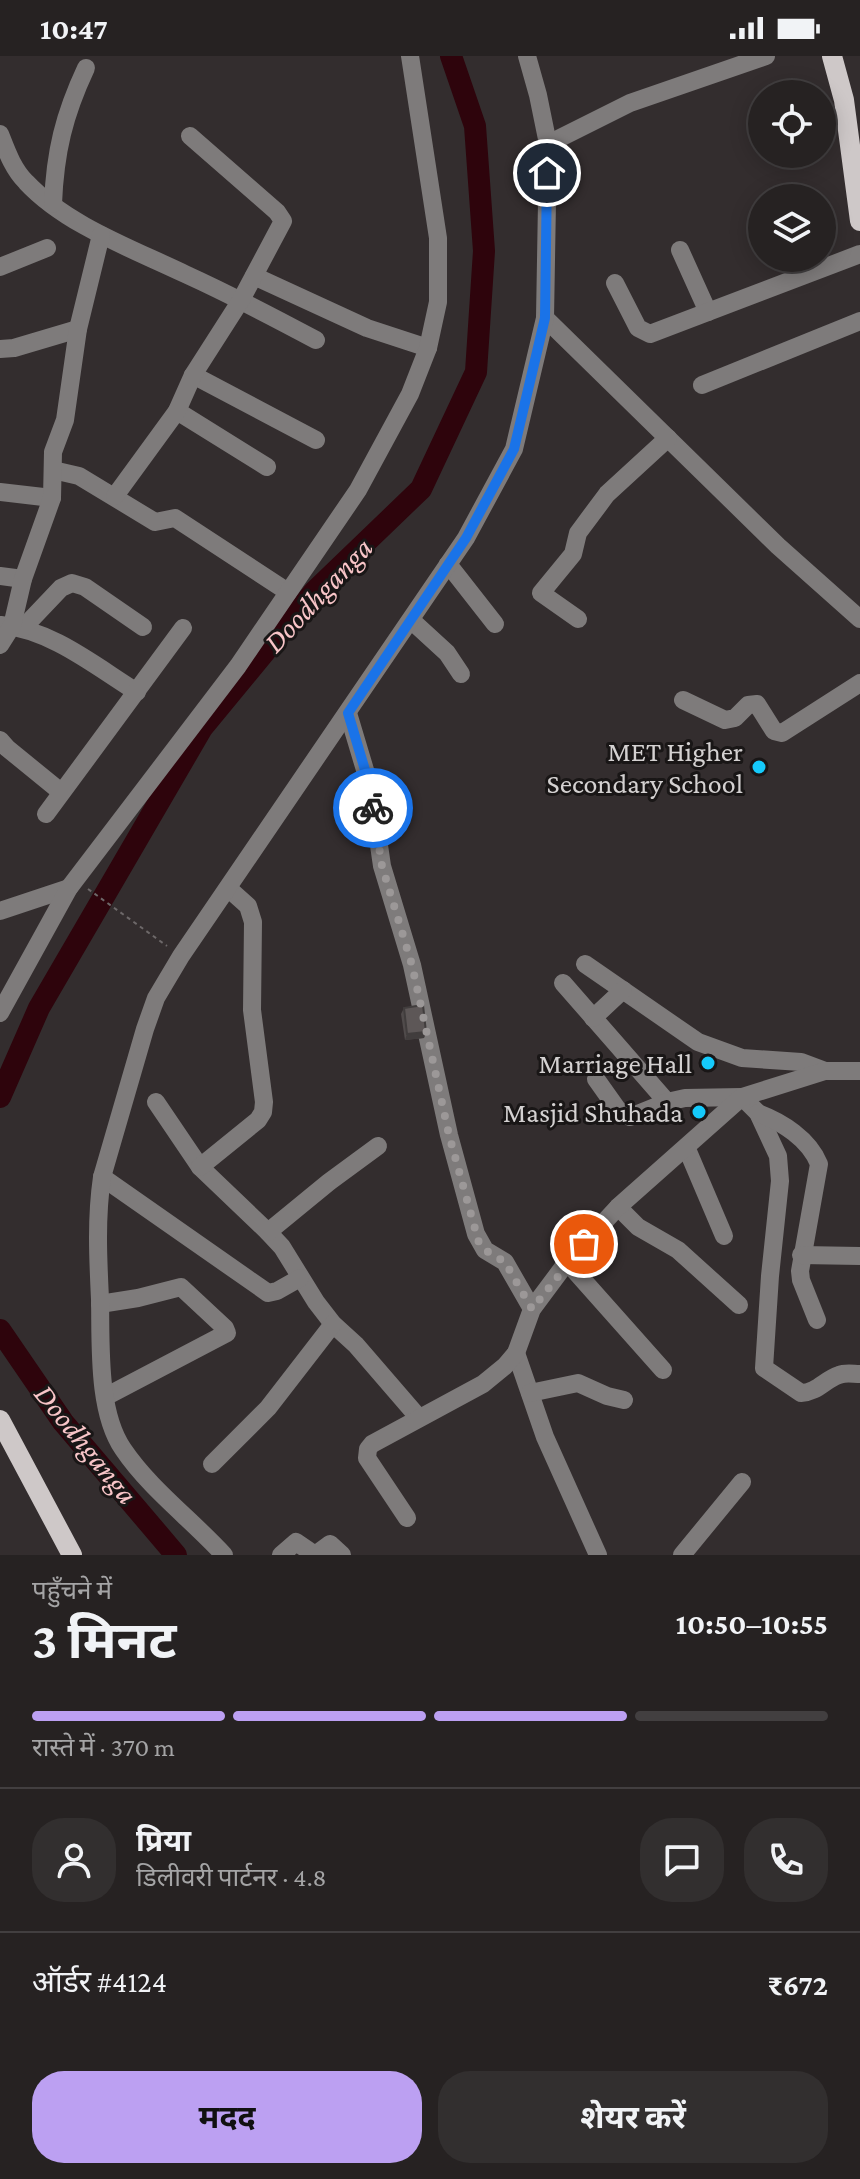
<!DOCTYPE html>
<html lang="hi">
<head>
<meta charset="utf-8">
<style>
	:root { --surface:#262222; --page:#322f2f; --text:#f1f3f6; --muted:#a4a4a5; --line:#423f40; --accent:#bca0f2 }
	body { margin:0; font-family:"Crimson Pro","Noto Sans Devanagari",serif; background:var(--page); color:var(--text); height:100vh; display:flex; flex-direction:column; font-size:30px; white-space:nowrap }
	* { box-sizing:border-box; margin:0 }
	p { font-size:26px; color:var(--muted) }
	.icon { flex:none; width:44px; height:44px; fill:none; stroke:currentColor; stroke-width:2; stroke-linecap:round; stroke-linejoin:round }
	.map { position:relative; height:1499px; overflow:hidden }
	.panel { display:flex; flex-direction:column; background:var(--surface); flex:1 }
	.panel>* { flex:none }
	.controls { position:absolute; left:748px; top:24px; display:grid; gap:16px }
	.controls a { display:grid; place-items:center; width:88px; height:88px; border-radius:50%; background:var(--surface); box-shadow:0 4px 20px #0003,0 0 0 2px var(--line); font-size:40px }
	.pin { position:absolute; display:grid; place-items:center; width:68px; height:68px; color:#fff; margin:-34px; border:4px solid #fff; border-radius:50%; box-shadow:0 2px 8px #0007 }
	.courier { position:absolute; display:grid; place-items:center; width:80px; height:80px; margin:-40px; border:6px solid #1a73e8; border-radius:50%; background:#fff; color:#222; box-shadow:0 2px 10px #0007 }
	.head em { font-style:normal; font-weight:700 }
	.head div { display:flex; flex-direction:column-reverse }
	.head { display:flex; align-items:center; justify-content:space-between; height:136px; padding:0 32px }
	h1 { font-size:52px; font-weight:700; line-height:60px }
	.bar { display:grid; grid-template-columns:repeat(4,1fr); gap:12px 8px; align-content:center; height:96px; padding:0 32px }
	.bar i { height:10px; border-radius:6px; background:var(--line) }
	.bar .selected { background:var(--accent) }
	.bar p { grid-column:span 4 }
	.line { display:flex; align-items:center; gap:20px; padding:0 32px; border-top:2px solid var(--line) }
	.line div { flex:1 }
	.round { display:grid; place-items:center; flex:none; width:84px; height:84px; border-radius:32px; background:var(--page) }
	.cta { display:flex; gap:16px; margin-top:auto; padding:16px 32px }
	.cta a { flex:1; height:92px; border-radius:32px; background:var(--accent); color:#111; font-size:32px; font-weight:700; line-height:92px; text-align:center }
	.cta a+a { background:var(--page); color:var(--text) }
	.status { display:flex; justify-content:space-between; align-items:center; height:56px; padding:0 40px; background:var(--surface); direction:ltr }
	.status svg { height:22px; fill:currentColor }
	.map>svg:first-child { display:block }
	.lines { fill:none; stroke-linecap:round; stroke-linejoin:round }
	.river { stroke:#2e040c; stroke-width:22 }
	.path { stroke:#6d6869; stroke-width:2; stroke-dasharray:4 4; stroke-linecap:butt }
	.minor { stroke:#7e7b7b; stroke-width:18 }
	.major { stroke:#cec8c8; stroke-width:20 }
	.wall { fill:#504b4b }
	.shaded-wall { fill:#413d3d }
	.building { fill:#5d5757; stroke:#413d3d; stroke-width:2 }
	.done { stroke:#9c9898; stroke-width:8; stroke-dasharray:0 14.4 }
	.route { stroke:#1a73e8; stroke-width:10 }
	.poi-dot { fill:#15cafb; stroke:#191616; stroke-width:3 }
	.labels { text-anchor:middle; stroke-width:6; stroke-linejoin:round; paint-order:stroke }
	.poi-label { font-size:28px; fill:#d4d1d1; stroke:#191616; text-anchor:end }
	.water-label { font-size:30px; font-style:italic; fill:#f8c5c8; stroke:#191616 }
</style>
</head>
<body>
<div class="status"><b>10:47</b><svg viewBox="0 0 49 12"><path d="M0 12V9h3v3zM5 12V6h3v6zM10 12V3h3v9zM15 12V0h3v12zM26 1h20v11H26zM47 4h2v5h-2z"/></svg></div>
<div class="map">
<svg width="860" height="1499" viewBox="0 0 860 1499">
	<rect width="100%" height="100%" fill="#332d2e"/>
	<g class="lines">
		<!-- river -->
		<g class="river">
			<polyline points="0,1041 39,952 202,672 314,536 421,433 476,316 484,195 475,70 451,0"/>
			<polyline points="0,1274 63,1366 176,1499"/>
		</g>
		<!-- path -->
		<polyline class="path" points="88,833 167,890"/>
		<!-- minor -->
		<g class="minor">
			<polyline points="527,0 538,39 548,88"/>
			<polyline points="766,0 630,47 548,88 545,262 778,490 860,563"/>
			<path d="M0,78C7,96 13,113 26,126C66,169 133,193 185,218C229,238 273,261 316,284"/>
			<path d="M53,148C55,96 64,59 86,12"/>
			<polyline points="680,194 708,256"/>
			<polyline points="0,211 47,192"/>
			<polyline points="254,220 367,272 428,292"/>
			<polyline points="615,227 638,272 650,278 860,198"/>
			<polyline points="0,293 14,292 78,273"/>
			<polyline points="193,319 316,384"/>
			<polyline points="702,329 860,265"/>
			<polyline points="177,355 267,411"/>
			<polyline points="53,414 79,420 155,466 175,462 288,536"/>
			<polyline points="0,436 52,442"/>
			<polyline points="115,440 177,355 193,319 241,244 283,165 277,156 190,80"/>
			<polyline points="448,508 495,568"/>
			<polyline points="0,520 23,523"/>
			<polyline points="578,563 541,537 573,498 578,477 607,438 668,382"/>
			<polyline points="411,564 447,597 461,618"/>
			<path d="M1,569C52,574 95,610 137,636"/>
			<polyline points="23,572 61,532 72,527 85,531 143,571"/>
			<polyline points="0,589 12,570 23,523 52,442 53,396 65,364 78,273 101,179"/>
			<polyline points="683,644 725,664 735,662 748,649 757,648 774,675 782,677 860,627"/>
			<polyline points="348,657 371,734 382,810 412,909 449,1079 476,1178 485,1194 505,1206 532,1253"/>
			<polyline points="0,684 7,692 61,736"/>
			<polyline points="46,758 183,572"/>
			<polyline points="0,855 69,832"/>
			<polyline points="585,908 698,986 742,1002 801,1006 825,1015"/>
			<polyline points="563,927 667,1046"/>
			<polyline points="0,957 69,832 238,610 358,434 410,338 428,292 438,246 438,182 410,0"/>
			<polyline points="593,962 623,934"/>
			<path d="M596,1023L618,1054L630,1061L667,1046L685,1042L742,1041L758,1057L778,1100L780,1125L770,1220L764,1312L801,1337C818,1336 824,1324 839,1319C846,1316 853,1318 860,1318"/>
			<polyline points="156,1046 200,1111 268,1176 282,1191 316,1246 333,1268 356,1289 419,1362"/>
			<path d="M758,1057C782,1066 809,1083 819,1108L800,1215L801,1224L817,1264"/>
			<polyline points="687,1093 724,1180"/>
			<polyline points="200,1111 258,1064 263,1056 264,1046 252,954 253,866 248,850 229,833"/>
			<polyline points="102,1121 268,1237 277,1235 300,1222"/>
			<polyline points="618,1151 638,1171 678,1194 739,1249"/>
			<polyline points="268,1176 329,1126 378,1090"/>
			<polyline points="801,1199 860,1200"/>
			<polyline points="567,1206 663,1314"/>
			<polyline points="100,1248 138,1242 181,1231 225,1272 227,1277 105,1341"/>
			<polyline points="516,1297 545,1381 598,1499"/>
			<polyline points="530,1337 578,1327 607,1340 624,1344"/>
			<polyline points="212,1408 268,1352 333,1268"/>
			<polyline points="407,1462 367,1402 368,1393 372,1388 483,1328 505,1310 516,1297 532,1253 567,1206 618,1151 742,1041 825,1015 860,1015"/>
			<path d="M224,1499C191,1463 150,1433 123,1393C97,1355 101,1287 100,1243C98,1202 96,1162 102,1121L145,973L156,942L181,900L466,482L514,393L545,262"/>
			<polyline points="281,1499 296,1486 315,1499 330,1488 342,1499"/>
			<polyline points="682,1499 742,1426"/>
		</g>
		<!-- major -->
		<g class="major">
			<polyline points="832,0 844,44 860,165"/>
			<polyline points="0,1364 72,1499"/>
		</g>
	</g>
	<!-- wall -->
	<polygon class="wall" points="404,952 426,976 424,982 405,984 401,958"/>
	<!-- shaded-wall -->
	<polygon class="shaded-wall" points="426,976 424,982 405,984 407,978"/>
	<!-- building -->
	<polygon class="building" points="423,949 426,976 407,978 404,952"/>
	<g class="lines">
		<!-- done -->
		<polyline class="done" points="373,752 382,810 412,909 449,1079 479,1187 485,1194 505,1206 532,1253 584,1188"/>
		<!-- route -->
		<polyline class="route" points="373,752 371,734 348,657 466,482 514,393 545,262 547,117"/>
	</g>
	<!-- markers -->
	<g class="poi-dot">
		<circle cx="759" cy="711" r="8"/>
		<circle cx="708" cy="1007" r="8"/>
		<circle cx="699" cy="1056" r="8"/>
	</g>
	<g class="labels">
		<!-- poi labels -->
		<g class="poi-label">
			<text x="743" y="705">MET Higher<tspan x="743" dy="32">Secondary School</tspan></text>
			<text x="692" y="1017">Marriage Hall</text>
			<text x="683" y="1066">Masjid Shuhada</text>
		</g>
		<!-- water labels -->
		<g class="water-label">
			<text transform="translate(318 539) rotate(-47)" y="10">Doodhganga</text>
			<text transform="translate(86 1388) rotate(51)" y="10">Doodhganga</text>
		</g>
	</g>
</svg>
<div class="controls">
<a><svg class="icon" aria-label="locate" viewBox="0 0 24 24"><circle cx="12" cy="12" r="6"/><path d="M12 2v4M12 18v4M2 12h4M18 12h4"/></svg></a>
<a><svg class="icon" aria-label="layers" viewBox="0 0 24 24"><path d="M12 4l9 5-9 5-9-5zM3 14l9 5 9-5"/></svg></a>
</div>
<div class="pin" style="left:584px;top:1188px;background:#ea580c"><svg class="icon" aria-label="bag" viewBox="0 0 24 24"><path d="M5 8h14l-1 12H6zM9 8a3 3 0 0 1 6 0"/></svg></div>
<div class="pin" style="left:547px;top:117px;background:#1f2937"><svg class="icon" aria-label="home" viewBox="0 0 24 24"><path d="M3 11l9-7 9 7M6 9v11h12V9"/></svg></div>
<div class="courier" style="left:373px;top:752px"><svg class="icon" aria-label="bike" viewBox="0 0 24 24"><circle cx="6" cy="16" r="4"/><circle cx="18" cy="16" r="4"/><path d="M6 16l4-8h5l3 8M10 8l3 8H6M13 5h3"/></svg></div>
</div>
<section class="panel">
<div class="head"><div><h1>3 मिनट</h1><p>पहुँचने में</p></div><em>10:50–10:55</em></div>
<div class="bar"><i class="selected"></i><i class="selected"></i><i class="selected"></i><i></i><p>रास्ते में · 370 m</p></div>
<div class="line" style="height:144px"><a class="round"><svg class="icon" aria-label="person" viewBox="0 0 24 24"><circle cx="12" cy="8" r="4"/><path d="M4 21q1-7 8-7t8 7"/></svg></a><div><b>प्रिया</b><p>डिलीवरी पार्टनर · 4.8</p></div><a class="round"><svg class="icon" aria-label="chat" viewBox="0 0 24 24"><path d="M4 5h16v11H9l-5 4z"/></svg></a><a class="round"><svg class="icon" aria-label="phone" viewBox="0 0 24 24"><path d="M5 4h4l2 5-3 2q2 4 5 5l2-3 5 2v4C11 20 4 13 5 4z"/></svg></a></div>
<div class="line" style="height:104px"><div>ऑर्डर #4124</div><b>₹672</b></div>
<div class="cta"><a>मदद</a><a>शेयर करें</a></div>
</section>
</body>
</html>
